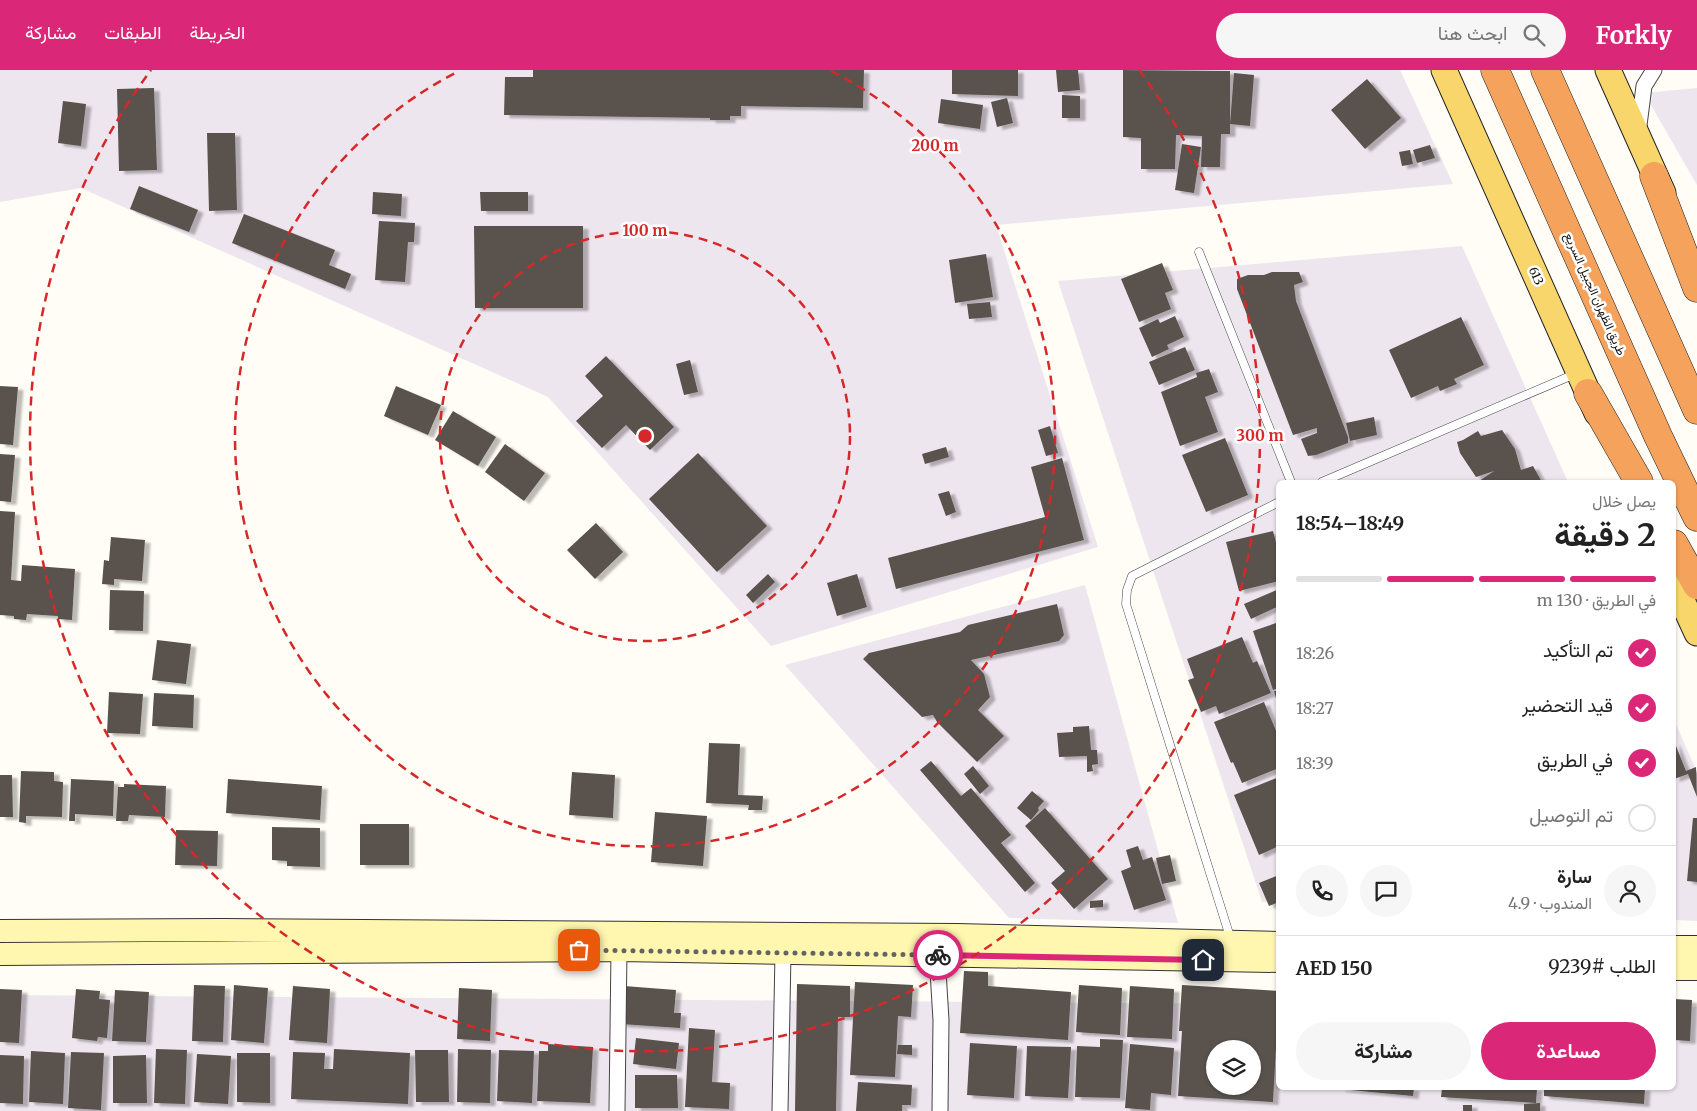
<!DOCTYPE html>
<html lang="ar">
<head>
<meta charset="utf-8">
<style>
	:root { --surface:#fff; --page:#f6f6f6; --text:#222; --muted:#767676; --line:#e0e0e0; --accent:#db2777 }
	body { margin:0; font-family:Merriweather,Vazirmatn,serif; background:var(--page); color:var(--text); direction:rtl; height:100vh; display:flex; flex-direction:column; font-size:19px; white-space:nowrap }
	* { box-sizing:border-box; margin:0 }
	p { font-size:16px; color:var(--muted) }
	.icon { flex:none; width:28px; height:28px; fill:none; stroke:currentColor; stroke-width:2; stroke-linecap:round; stroke-linejoin:round }
	.map { position:relative; flex:1; overflow:hidden; direction:ltr }
	.drawer { position:absolute; left:1276px; top:410px; width:400px; height:610px; display:flex; flex-direction:column; background:var(--surface); border-radius:8px; box-shadow:0 1px 4px #0004; direction:rtl }
	.drawer>* { flex:none }
	.controls { position:absolute; left:1206px; top:970px; display:grid; gap:10px }
	.controls a { display:grid; place-items:center; width:55px; height:55px; border-radius:50%; background:var(--surface); box-shadow:0 1px 4px #0004; font-size:25px }
	.pin { position:absolute; display:grid; place-items:center; width:42px; height:42px; color:#fff; margin:-21px; border-radius:10px; box-shadow:0 2px 8px #0006 }
	.courier { position:absolute; display:grid; place-items:center; width:50px; height:50px; margin:-25px; border:4px solid #db2777; border-radius:50%; background:#fff; color:#222; box-shadow:0 1px 6px #0007 }
	.head em { font-style:normal; font-weight:700 }
	.head div { display:flex; flex-direction:column-reverse }
	.head { display:flex; align-items:center; justify-content:space-between; height:85px; padding:0 20px }
	h1 { font-size:32px; font-weight:700; line-height:38px }
	.bar { display:grid; grid-template-columns:repeat(4,1fr); gap:8px 5px; align-content:center; height:60px; padding:0 20px }
	.bar i { height:6px; border-radius:4px; background:var(--line) }
	.bar .selected { background:var(--accent) }
	.bar p { grid-column:span 4 }
	.line { display:flex; align-items:center; gap:12px; padding:0 20px; border-top:1px solid var(--line) }
	.line div { flex:1 }
	.round { display:grid; place-items:center; flex:none; width:52px; height:52px; border-radius:26px; background:var(--page) }
	ol { padding:0 20px; list-style:none }
	li { display:flex; align-items:center; gap:15px; height:55px }
	li p { margin-inline-start:auto }
	li .icon { padding:5px; border-radius:50%; background:var(--accent); color:#fff; stroke-width:4 }
	li:last-child { color:var(--muted) }
	li i { width:28px; height:28px; border:2px solid var(--line); border-radius:50% }
	.primary-button { display:flex; gap:10px; margin-top:auto; padding:10px 20px }
	.primary-button a { flex:1; height:58px; border-radius:30px; background:var(--accent); color:#fff; font-size:20px; font-weight:700; line-height:58px; text-align:center }
	.primary-button a+a { background:var(--page); color:var(--text) }
	header { display:flex; align-items:center; gap:30px; box-sizing:border-box; height:70px; padding:0 25px; background:var(--accent); color:#fff }
	header strong { font-size:24px }
	nav { display:flex; gap:28px; margin-inline-start:auto; font-size:18px }
	.search { width:350px; height:45px; background:var(--page); display:flex; align-items:center; gap:12px; box-sizing:border-box; padding:0 18px; border-radius:28px; color:var(--muted); font-size:19px }
	.map>svg:first-child { display:block }
	.industrial { fill:#eee6ef; fill-rule:evenodd }
	.building { fill:#5a524d; fill-rule:evenodd; filter:url(#shadow) }
	.lines { fill:none; stroke-linecap:round; stroke-linejoin:round }
	.lane-casing { stroke:#444; stroke-width:9 }
	.street-casing { stroke:#444; stroke-width:17 }
	.secondary-casing { stroke:#333; stroke-width:24 }
	.primary-casing { stroke:#222; stroke-width:27 }
	.highway-casing { stroke:#222; stroke-width:29 }
	.lane { stroke:#fff; stroke-width:8 }
	.street { stroke:#fff; stroke-width:15 }
	.secondary { stroke:#fff6b0; stroke-width:22 }
	.primary { stroke:#f9d66b; stroke-width:25 }
	.highway { stroke:#f5a25d; stroke-width:28 }
	.done { stroke:#646461; stroke-width:5; stroke-dasharray:0 9 }
	.route { stroke:#db2777; stroke-width:6 }
	.ring { fill:none; stroke:#d62828; stroke-width:2.5; stroke-dasharray:9 6 }
	.labels { text-anchor:middle; stroke-width:5; stroke-linejoin:round; paint-order:stroke }
	.street-label { font-size:12px; fill:#111; stroke:#fff }
	.centre { fill:#d62828; stroke:#fff; stroke-width:2.5 }
	.ring-label { font-size:15px; text-anchor:middle; font-weight:bold; fill:#d62828; stroke:#fff; stroke-width:5; stroke-linejoin:round; paint-order:stroke }
</style>
</head>
<body>
<header>
<strong>Forkly</strong>
<div class="search"><svg class="icon" aria-label="search" viewBox="0 0 24 24"><circle cx="10" cy="10" r="6"/><path d="M15 15l6 6"/></svg>ابحث هنا</div>
<nav><a>الخريطة</a><a>الطبقات</a><a>مشاركة</a></nav>
</header>
<div class="map">
<svg width="1697" height="1041" viewBox="0 0 1697 1041">
	<defs>
		<filter id="shadow"><feDropShadow dx="5.5" dy="3" stdDeviation="1" flood-color="#0004"/></filter>
	</defs>
	<rect width="100%" height="100%" fill="#fffdf5"/>
	<!-- industrial -->
	<g class="industrial">
		<polygon points="0,0 1400,0 1453,114 996,155 1098,477 771,576 548,327 81,118 0,132"/>
		<polygon points="1697,18 1697,115 1644,23"/>
		<polygon points="1462,176 1568,412 1279,412 1279,833 1262,832 1058,211"/>
		<polygon points="1085,515 1178,853 1009,848 785,595"/>
		<polygon points="1674,650 1697,702 1697,851 1674,850"/>
		<path d="M0,925L1279,934V1018H1674V937H1697V1041H0ZM1215,979H1252V1016H1215Z"/>
	</g>
	<!-- building -->
	<g class="building">
		<polygon points="533,0 864,0 863,38 741,36 741,46 730,46 730,50 710,50 710,48 504,45 505,7 533,7"/>
		<polygon points="952,0 1018,0 1018,26 952,24"/>
		<polygon points="1056,0 1078,0 1080,20 1058,22"/>
		<polygon points="1123,0 1230,1 1230,64 1221,64 1220,97 1201,97 1202,66 1176,65 1175,99 1141,99 1141,68 1123,67"/>
		<polygon points="1234,3 1254,5 1250,56 1230,54"/>
		<polygon points="1367,9 1401,48 1365,79 1331,40"/>
		<polygon points="154,18 157,100 119,101 117,19"/>
		<polygon points="1062,25 1080,26 1080,48 1062,48"/>
		<polygon points="1007,28 1013,53 997,57 991,32"/>
		<polygon points="941,29 983,35 980,59 938,53"/>
		<polygon points="63,31 86,34 81,76 58,73"/>
		<polygon points="207,63 235,63 237,140 209,141"/>
		<polygon points="1182,74 1201,77 1194,123 1175,120"/>
		<polygon points="1430,75 1435,88 1417,93 1413,80"/>
		<polygon points="1410,80 1413,94 1402,96 1399,82"/>
		<polygon points="139,116 198,140 189,162 130,139"/>
		<polygon points="373,122 402,124 401,146 372,144"/>
		<polygon points="480,122 528,122 528,141 481,141"/>
		<polygon points="244,144 335,180 329,195 351,204 345,219 232,173"/>
		<polygon points="379,151 415,153 414,172 408,172 405,212 375,210"/>
		<polygon points="474,156 583,156 583,238 475,238"/>
		<polygon points="986,184 993,227 955,233 949,190"/>
		<polygon points="1162,193 1173,220 1165,223 1171,239 1139,252 1121,209"/>
		<polygon points="1272,202 1299,202 1303,212 1294,215 1296,231 1348,367 1348,373 1316,385 1308,386 1301,369 1317,363 1317,358 1293,365 1237,219 1237,209 1248,205 1264,205"/>
		<polygon points="990,232 992,247 969,249 967,234"/>
		<polygon points="1175,246 1184,267 1167,275 1169,279 1152,287 1139,258 1158,249 1160,253"/>
		<polygon points="1461,247 1484,295 1454,309 1457,314 1440,321 1438,316 1411,328 1389,280"/>
		<polygon points="1185,277 1195,300 1159,315 1149,292"/>
		<polygon points="606,286 674,357 650,380 626,355 602,378 576,351 603,326 585,306"/>
		<polygon points="690,290 698,322 684,325 676,294"/>
		<polygon points="1209,299 1218,322 1205,327 1218,362 1180,376 1161,322 1197,307 1196,303"/>
		<polygon points="0,316 18,317 13,375 0,374"/>
		<polygon points="396,316 441,335 428,365 384,346"/>
		<polygon points="453,341 496,367 478,396 435,370"/>
		<polygon points="1374,347 1377,365 1350,371 1346,353"/>
		<polygon points="1050,356 1058,383 1046,386 1038,360"/>
		<polygon points="1502,360 1515,379 1521,400 1533,396 1542,412 1480,412 1479,411 1494,401 1476,407 1460,383 1457,372 1463,370 1478,361 1481,366"/>
		<polygon points="1225,368 1248,425 1206,442 1182,385"/>
		<polygon points="505,374 545,403 524,431 485,402"/>
		<polygon points="946,377 949,387 925,394 922,384"/>
		<polygon points="698,383 767,456 717,502 649,429"/>
		<polygon points="0,384 15,385 11,432 0,431"/>
		<polygon points="1062,388 1084,470 896,519 888,488 1045,447 1031,397"/>
		<polygon points="949,421 956,442 946,446 938,424"/>
		<polygon points="0,441 15,442 11,510 21,511 22,495 75,499 72,550 58,549 58,546 27,544 26,550 14,549 14,546 0,545"/>
		<polygon points="596,453 623,482 595,509 567,480"/>
		<polygon points="1273,461 1279,484 1279,511 1239,521 1226,472"/>
		<polygon points="111,467 145,470 142,511 114,509 114,515 102,514 104,490 109,491"/>
		<polygon points="768,504 775,512 753,533 746,525"/>
		<polygon points="857,504 867,537 837,546 827,513"/>
		<polygon points="1279,519 1279,536 1251,549 1244,534"/>
		<polygon points="110,520 144,521 143,561 109,560"/>
		<polygon points="1057,534 1064,565 1059,571 971,590 984,604 990,627 978,640 1004,666 977,692 937,652 933,645 922,647 863,589 869,583 960,562 968,555"/>
		<polygon points="1279,552 1279,618 1273,620 1253,561"/>
		<polygon points="1242,567 1253,593 1257,591 1271,623 1219,644 1216,636 1201,642 1188,610 1194,608 1187,589"/>
		<polygon points="157,570 191,574 186,614 152,610"/>
		<polygon points="1279,620 1279,627 1276,628 1274,621"/>
		<polygon points="109,622 143,624 140,664 107,663"/>
		<polygon points="154,623 194,625 193,658 152,656"/>
		<polygon points="1264,632 1279,668 1279,698 1242,713 1233,692 1231,693 1214,652"/>
		<polygon points="1089,656 1091,680 1097,680 1098,694 1092,695 1093,701 1087,702 1087,686 1059,687 1057,663 1073,662 1073,657"/>
		<polygon points="1674,671 1686,701 1696,697 1697,727 1688,704 1674,709"/>
		<polygon points="709,673 740,674 738,725 763,726 762,740 748,740 749,735 706,733"/>
		<polygon points="931,691 961,726 971,718 1011,765 1001,773 1035,813 1025,822 920,700"/>
		<polygon points="973,696 989,716 980,724 964,704"/>
		<polygon points="21,701 54,702 54,711 63,712 62,747 26,746 26,753 19,752"/>
		<polygon points="572,702 615,705 613,748 569,745"/>
		<polygon points="0,705 12,705 13,747 0,747"/>
		<polygon points="1279,707 1279,776 1259,785 1234,725"/>
		<polygon points="71,709 114,711 113,746 75,744 75,751 69,751"/>
		<polygon points="228,709 322,716 320,750 226,743"/>
		<polygon points="124,714 166,716 165,747 129,745 128,751 116,751 118,717 124,717"/>
		<polygon points="1032,721 1044,731 1038,738 1039,740 1031,750 1017,738"/>
		<polygon points="1045,738 1108,809 1074,839 1051,813 1065,801 1025,756"/>
		<polygon points="655,742 707,746 703,796 651,792"/>
		<polygon points="1693,748 1697,748 1697,812 1687,811"/>
		<rect x="360" y="754" width="49" height="41"/>
		<polygon points="272,757 320,758 320,797 287,796 287,791 272,790"/>
		<polygon points="176,760 218,761 217,796 175,795"/>
		<polygon points="1138,776 1143,790 1152,787 1166,830 1134,840 1121,801 1131,797 1126,780"/>
		<polygon points="1170,785 1176,811 1162,814 1156,788"/>
		<polygon points="1279,805 1279,832 1269,836 1259,813"/>
		<polygon points="1103,830 1103,837 1090,838 1090,831"/>
		<polygon points="964,901 988,902 988,916 1071,922 1068,970 960,963"/>
		<polygon points="855,912 913,915 911,947 898,946 895,1007 850,1005"/>
		<polygon points="797,914 850,916 850,947 838,947 836,1041 795,1041"/>
		<polygon points="194,915 225,916 223,972 192,971"/>
		<polygon points="234,915 268,918 264,973 231,970"/>
		<polygon points="1079,915 1122,918 1120,965 1076,962"/>
		<path d="M1182,915L1279,921L1273,1032L1178,1026L1182,961H1179ZM1215,979H1252V1016H1215Z"/>
		<polygon points="293,916 330,919 327,973 289,970"/>
		<polygon points="624,916 676,920 674,943 681,943 680,958 621,954"/>
		<polygon points="1130,916 1174,919 1172,969 1127,967"/>
		<polygon points="459,918 492,920 490,971 457,969"/>
		<polygon points="0,919 22,920 19,973 0,972"/>
		<polygon points="76,919 100,921 99,929 110,930 107,968 98,967 97,971 72,968"/>
		<polygon points="115,920 149,922 146,972 112,971"/>
		<polygon points="1674,929 1692,930 1690,971 1674,970"/>
		<polygon points="689,958 715,960 712,1012 730,1013 729,1039 685,1037"/>
		<polygon points="636,968 679,973 676,999 633,994"/>
		<polygon points="1100,969 1123,970 1120,1028 1075,1027 1077,976 1100,977"/>
		<polygon points="970,973 1017,976 1014,1028 967,1025"/>
		<polygon points="548,974 593,977 590,1033 537,1031 539,981 548,981"/>
		<polygon points="1130,974 1174,978 1171,1025 1151,1023 1150,1040 1125,1038"/>
		<polygon points="898,975 912,975 912,985 897,984"/>
		<polygon points="1027,976 1071,977 1068,1028 1025,1026"/>
		<polygon points="156,979 187,980 185,1034 154,1033"/>
		<polygon points="334,979 410,983 408,1034 291,1029 293,982 325,983 324,999 333,999"/>
		<polygon points="458,979 491,980 490,1033 457,1032"/>
		<polygon points="415,980 448,980 449,1032 416,1032"/>
		<polygon points="499,980 534,981 532,1033 497,1031"/>
		<polygon points="31,981 65,983 63,1034 29,1032"/>
		<polygon points="71,982 104,983 101,1040 68,1038"/>
		<polygon points="237,983 270,983 270,1033 237,1032"/>
		<polygon points="197,984 231,986 228,1034 194,1032"/>
		<polygon points="0,985 24,986 23,1034 0,1033"/>
		<polygon points="146,985 147,1033 113,1033 113,986"/>
		<polygon points="635,1005 677,1005 678,1038 635,1038"/>
		<polygon points="858,1012 912,1015 911,1035 902,1035 902,1041 856,1041"/>
		<polygon points="1340,1018 1414,1018 1413,1026 1340,1019"/>
		<polygon points="1442,1018 1537,1018 1536,1033 1441,1027"/>
		<polygon points="1544,1018 1645,1018 1644,1034 1544,1026"/>
		<polygon points="1540,1033 1540,1041 1524,1041 1524,1034"/>
		<rect x="1463" y="1035" width="9" height="6"/>
	</g>
	<g class="lines">
		<!-- lane casing -->
		<g class="lane-casing">
			<g id="lane">
				<polyline points="1199,182 1291,412"/>
				<polyline points="1322,412 1575,304"/>
				<polyline points="1231,870 1126,534 1127,520 1132,506 1279,432"/>
			</g>
		</g>
		<!-- street casing -->
		<g class="street-casing">
			<g id="street">
				<polyline points="1638,63 1644,16 1654,0"/>
				<polyline points="937,885 941,950 940,1041"/>
				<polyline points="617,1041 619,880"/>
				<polyline points="780,1041 783,883"/>
			</g>
		</g>
		<!-- secondary casing -->
		<g class="secondary-casing">
			<g id="secondary">
				<polyline points="0,861 222,860 957,865 1279,873"/>
				<polyline points="1674,877 1697,877"/>
				<polyline points="0,884 619,880 1279,891"/>
				<polyline points="1674,899 1697,899"/>
			</g>
		</g>
		<!-- primary casing -->
		<g class="primary-casing">
			<g id="primary">
				<polyline points="1444,0 1597,343"/>
				<polyline points="1608,0 1663,123"/>
				<polyline points="1674,513 1697,563"/>
			</g>
		</g>
		<!-- highway casing -->
		<g class="highway-casing">
			<g id="highway">
				<polyline points="1495,0 1658,366 1697,447"/>
				<polyline points="1545,0 1697,340"/>
				<polyline points="1654,106 1697,218"/>
				<polyline points="1588,323 1639,412"/>
				<polyline points="1674,474 1697,515"/>
			</g>
		</g>
		<!-- lane -->
		<use href="#lane" class="lane"/>
		<!-- street -->
		<use href="#street" class="street"/>
		<!-- secondary -->
		<use href="#secondary" class="secondary"/>
		<!-- primary -->
		<use href="#primary" class="primary"/>
		<!-- highway -->
		<use href="#highway" class="highway"/>
	</g>
	<g class="lines">
		<!-- done -->
		<polyline class="done" points="579,880 938,885"/>
		<!-- route -->
		<polyline class="route" points="938,885 1203,890"/>
	</g>
	<!-- distance rings -->
	<g class="ring">
		<circle cx="645" cy="366" r="205"/>
		<path d="M831 1A410 410 0 1 1 459 1"/>
		<path d="M1139 0A615 615 0 1 1 151 0"/>
	</g>
	<g class="labels">
		<!-- street labels -->
		<g class="street-label">
			<text transform="translate(1536 206) rotate(66)" y="4">613</text>
			<text transform="translate(1595 224) rotate(66)" y="4">طريق الظهران الجبيل السريع</text>
		</g>
	</g>
	<circle cx="645" cy="366" r="8" class="centre"/>
	<g class="ring-label">
		<text x="935" y="81">200 m</text>
		<text x="645" y="166">100 m</text>
		<text x="1260" y="371">300 m</text>
	</g>
</svg>
<div class="controls">
<a><svg class="icon" aria-label="layers" viewBox="0 0 24 24"><path d="M12 4l9 5-9 5-9-5zM3 14l9 5 9-5"/></svg></a>
</div>
<div class="pin" style="left:579px;top:880px;background:#ea580c"><svg class="icon" aria-label="bag" viewBox="0 0 24 24"><path d="M5 8h14l-1 12H6zM9 8a3 3 0 0 1 6 0"/></svg></div>
<div class="pin" style="left:1203px;top:890px;background:#1f2937"><svg class="icon" aria-label="home" viewBox="0 0 24 24"><path d="M3 11l9-7 9 7M6 9v11h12V9"/></svg></div>
<div class="courier" style="left:938px;top:885px"><svg class="icon" aria-label="bike" viewBox="0 0 24 24"><circle cx="6" cy="16" r="4"/><circle cx="18" cy="16" r="4"/><path d="M6 16l4-8h5l3 8M10 8l3 8H6M13 5h3"/></svg></div>
<section class="drawer">
<div class="head"><div><h1>2 دقيقة</h1><p>يصل خلال</p></div><em>18:49–18:54</em></div>
<div class="bar"><i class="selected"></i><i class="selected"></i><i class="selected"></i><i></i><p>في الطريق · 130 m</p></div>
<ol>
<li><svg class="icon" aria-label="check" viewBox="0 0 24 24"><path d="M5 12l5 5 9-10"/></svg>تم التأكيد<p>18:26</p></li>
<li><svg class="icon" aria-label="check" viewBox="0 0 24 24"><path d="M5 12l5 5 9-10"/></svg>قيد التحضير<p>18:27</p></li>
<li><svg class="icon" aria-label="check" viewBox="0 0 24 24"><path d="M5 12l5 5 9-10"/></svg>في الطريق<p>18:39</p></li>
<li><i></i>تم التوصيل</li>
</ol>
<div class="line" style="height:90px"><a class="round"><svg class="icon" aria-label="person" viewBox="0 0 24 24"><circle cx="12" cy="8" r="4"/><path d="M4 21q1-7 8-7t8 7"/></svg></a><div><b>سارة</b><p>المندوب · 4.9</p></div><a class="round"><svg class="icon" aria-label="chat" viewBox="0 0 24 24"><path d="M4 5h16v11H9l-5 4z"/></svg></a><a class="round"><svg class="icon" aria-label="phone" viewBox="0 0 24 24"><path d="M5 4h4l2 5-3 2q2 4 5 5l2-3 5 2v4C11 20 4 13 5 4z"/></svg></a></div>
<div class="line" style="height:65px"><div>الطلب #9239</div><b>AED 150</b></div>
<div class="primary-button"><a>مساعدة</a><a>مشاركة</a></div>
</section>
</div>
</body>
</html>
